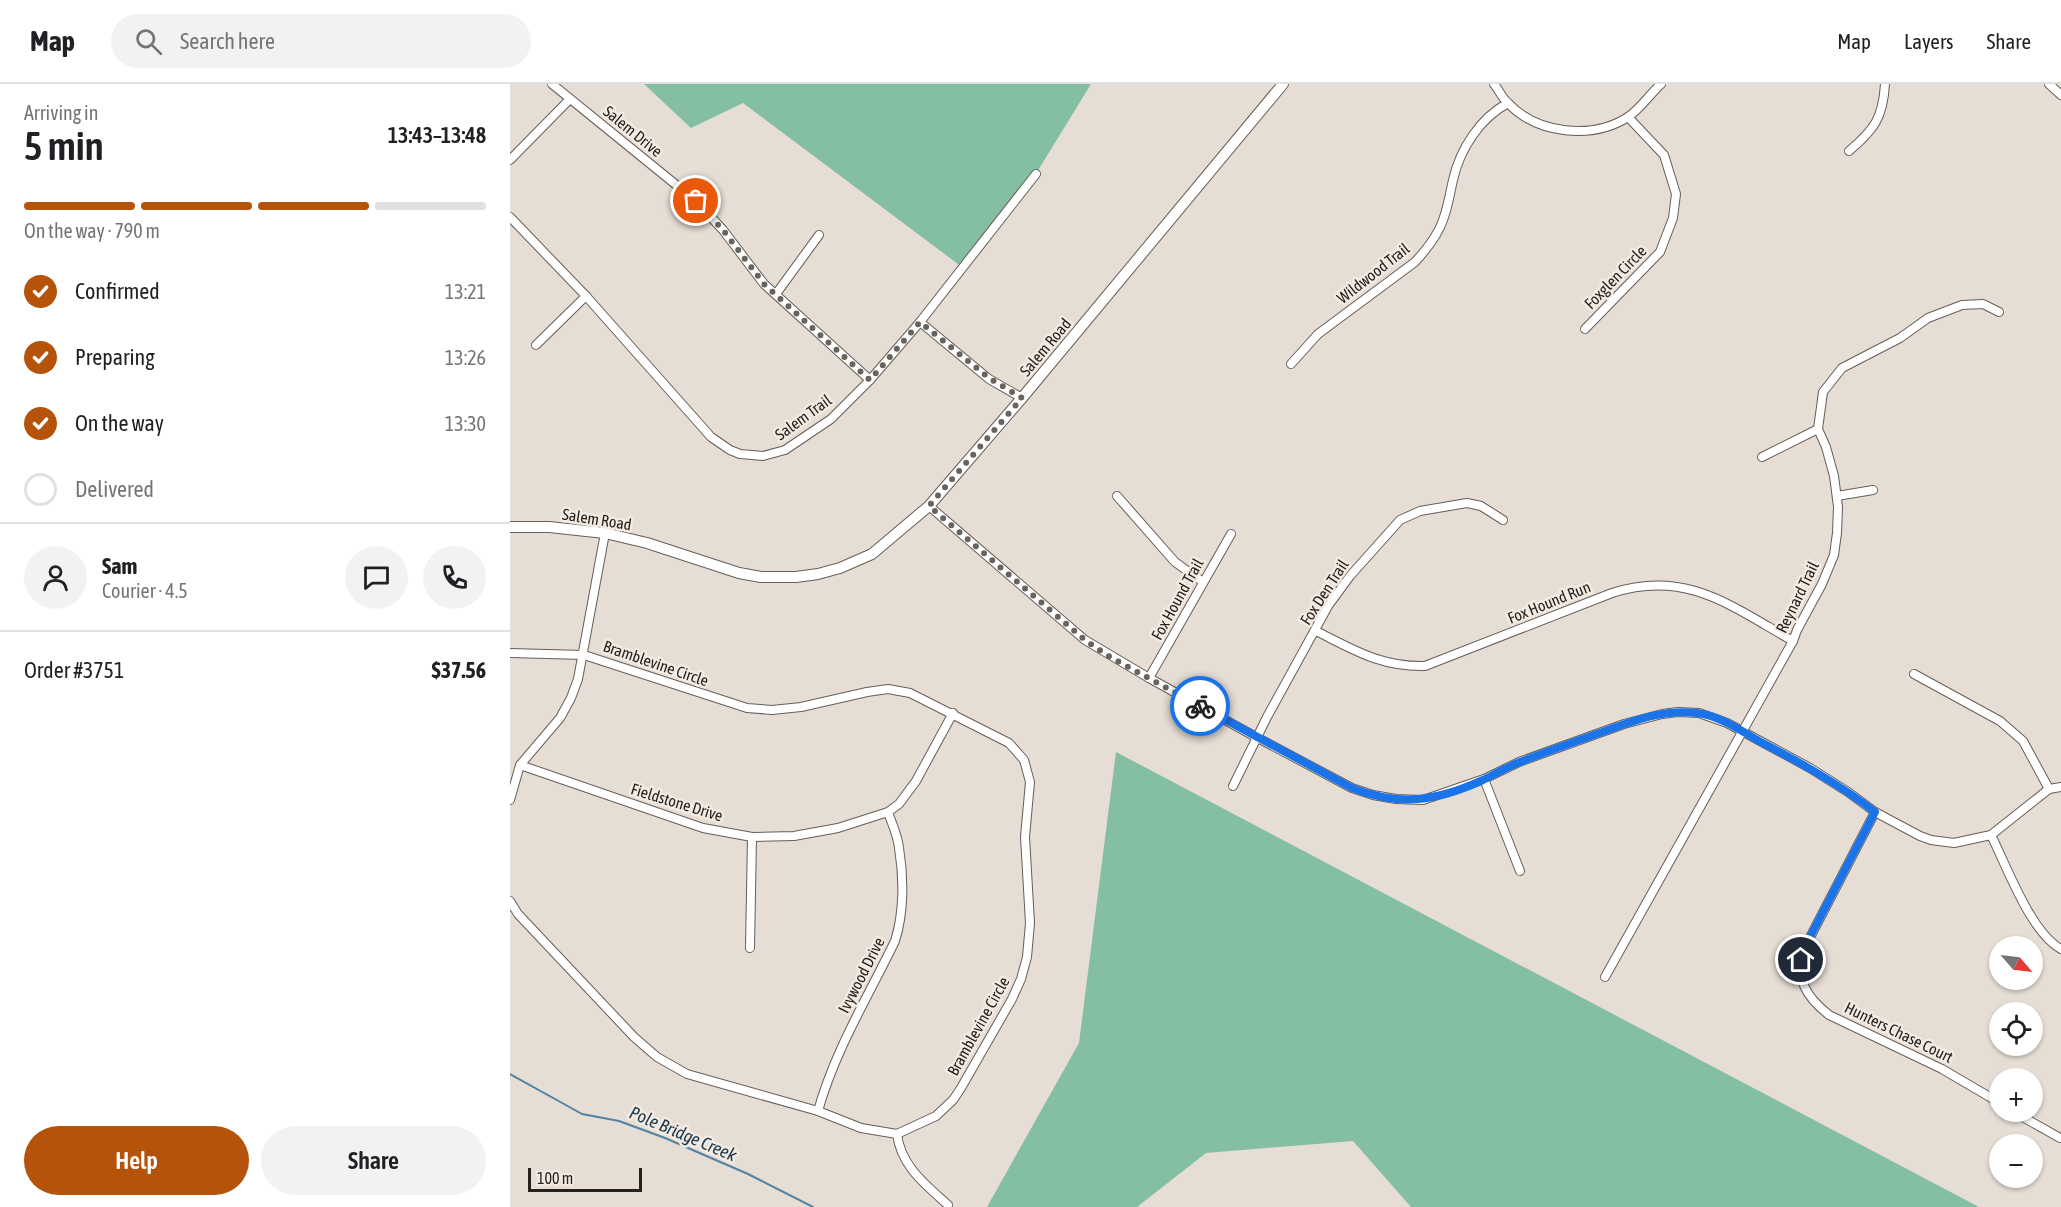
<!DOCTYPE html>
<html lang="en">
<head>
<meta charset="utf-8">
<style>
	:root { --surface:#fff; --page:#f2f2f2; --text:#202124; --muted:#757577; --line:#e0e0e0; --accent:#b45309 }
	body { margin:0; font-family:"Asap Condensed",sans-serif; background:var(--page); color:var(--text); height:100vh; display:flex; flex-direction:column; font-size:22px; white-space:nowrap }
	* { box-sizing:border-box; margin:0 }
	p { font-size:20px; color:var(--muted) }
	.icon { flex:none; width:33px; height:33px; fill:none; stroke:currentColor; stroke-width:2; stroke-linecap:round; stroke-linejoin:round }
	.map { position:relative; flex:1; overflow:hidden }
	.sheet { display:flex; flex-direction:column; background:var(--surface); width:510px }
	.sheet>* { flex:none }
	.needle { width:39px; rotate:118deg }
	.fabs { position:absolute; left:1479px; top:852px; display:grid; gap:12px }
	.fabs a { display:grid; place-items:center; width:54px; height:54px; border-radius:50%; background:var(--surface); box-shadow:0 2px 4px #0004; font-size:30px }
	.scale { position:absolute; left:18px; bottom:15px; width:114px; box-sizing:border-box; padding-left:6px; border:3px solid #25221e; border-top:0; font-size:16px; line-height:21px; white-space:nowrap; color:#25221e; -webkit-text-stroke:4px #f3eae2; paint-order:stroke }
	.pin { position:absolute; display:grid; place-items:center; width:51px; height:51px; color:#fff; margin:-26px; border:3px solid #fff; border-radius:50%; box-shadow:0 2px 6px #0007 }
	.courier { position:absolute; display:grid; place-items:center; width:60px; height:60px; margin:-30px; border:4px solid #1a73e8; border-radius:50%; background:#fff; color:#222; box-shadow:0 2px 8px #0007 }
	.overview em { font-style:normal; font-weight:600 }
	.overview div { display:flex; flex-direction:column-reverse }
	.overview { display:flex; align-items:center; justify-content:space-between; height:102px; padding:0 24px }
	h1 { font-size:39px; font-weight:600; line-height:45px }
	.bar { display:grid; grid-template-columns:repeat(4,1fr); gap:9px 6px; align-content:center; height:72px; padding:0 24px }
	.bar i { height:8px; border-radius:4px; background:var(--line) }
	.bar .selected { background:var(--accent) }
	.bar p { grid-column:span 4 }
	.line { display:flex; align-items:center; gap:15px; padding:0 24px; border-top:2px solid var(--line) }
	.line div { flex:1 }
	.round { display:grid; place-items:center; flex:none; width:63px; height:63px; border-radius:32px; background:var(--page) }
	ol { padding:0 24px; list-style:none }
	li { display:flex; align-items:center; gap:18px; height:66px }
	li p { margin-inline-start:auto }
	li .icon { padding:6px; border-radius:50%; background:var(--accent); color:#fff; stroke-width:4 }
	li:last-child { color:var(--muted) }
	li i { width:33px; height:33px; border:3px solid var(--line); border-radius:50% }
	.button { display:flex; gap:12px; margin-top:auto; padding:12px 24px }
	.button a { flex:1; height:69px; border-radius:36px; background:var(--accent); color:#fff; font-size:24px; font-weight:600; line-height:69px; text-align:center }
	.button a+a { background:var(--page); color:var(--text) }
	header { display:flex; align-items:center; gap:36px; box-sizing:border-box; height:84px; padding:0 30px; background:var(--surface); border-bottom:2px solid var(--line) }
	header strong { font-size:28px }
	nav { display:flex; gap:33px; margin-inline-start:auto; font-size:21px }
	.search { width:420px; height:54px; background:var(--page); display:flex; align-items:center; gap:15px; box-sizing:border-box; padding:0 21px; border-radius:33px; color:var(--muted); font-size:22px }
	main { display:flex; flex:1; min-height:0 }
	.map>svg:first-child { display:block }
	.green { fill:#84bea3 }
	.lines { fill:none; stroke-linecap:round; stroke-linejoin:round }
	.stream { stroke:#5283a3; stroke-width:2 }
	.minor-casing { stroke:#665e57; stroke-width:10 }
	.tertiary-casing { stroke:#665e57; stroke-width:12 }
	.minor { stroke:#fff; stroke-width:8 }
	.tertiary { stroke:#fff; stroke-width:10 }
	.done { stroke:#69635e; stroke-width:6; stroke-dasharray:0 10.8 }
	.route { stroke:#1a73e8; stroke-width:8 }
	.labels { text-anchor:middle; stroke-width:5; stroke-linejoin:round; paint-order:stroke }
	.street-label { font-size:16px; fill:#25221e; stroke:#f3eae2 }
	.water-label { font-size:18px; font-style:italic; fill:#19384d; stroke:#f3eae2 }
</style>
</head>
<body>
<header>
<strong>Map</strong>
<div class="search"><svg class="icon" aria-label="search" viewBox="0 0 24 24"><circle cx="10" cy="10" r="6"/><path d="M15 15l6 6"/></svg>Search here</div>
<nav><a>Map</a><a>Layers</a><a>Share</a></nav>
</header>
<main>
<section class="sheet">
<div class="overview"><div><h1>5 min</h1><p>Arriving in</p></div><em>13:43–13:48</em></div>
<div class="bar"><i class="selected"></i><i class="selected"></i><i class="selected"></i><i></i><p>On the way · 790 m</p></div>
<ol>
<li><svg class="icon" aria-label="check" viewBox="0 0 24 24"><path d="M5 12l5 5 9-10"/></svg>Confirmed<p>13:21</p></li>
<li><svg class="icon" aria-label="check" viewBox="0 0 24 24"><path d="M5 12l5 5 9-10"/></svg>Preparing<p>13:26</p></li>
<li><svg class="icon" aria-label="check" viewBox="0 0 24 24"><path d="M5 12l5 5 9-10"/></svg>On the way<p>13:30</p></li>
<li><i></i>Delivered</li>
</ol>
<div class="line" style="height:108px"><a class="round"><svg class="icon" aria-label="person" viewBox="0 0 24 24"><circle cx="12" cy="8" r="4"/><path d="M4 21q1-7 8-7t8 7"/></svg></a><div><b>Sam</b><p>Courier · 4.5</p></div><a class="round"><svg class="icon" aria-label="chat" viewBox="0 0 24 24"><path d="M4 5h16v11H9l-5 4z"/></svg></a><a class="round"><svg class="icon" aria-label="phone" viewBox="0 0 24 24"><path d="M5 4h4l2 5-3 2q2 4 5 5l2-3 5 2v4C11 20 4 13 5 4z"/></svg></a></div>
<div class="line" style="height:78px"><div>Order #3751</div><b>$37.56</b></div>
<div class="button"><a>Help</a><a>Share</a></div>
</section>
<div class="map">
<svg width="1551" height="1123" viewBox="0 0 1551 1123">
	<rect width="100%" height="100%" fill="#e6ddd5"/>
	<!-- green -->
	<g class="green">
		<polygon points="134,0 581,0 527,88 452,183 233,19 181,44"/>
		<polygon points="606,668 1469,1123 901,1123 843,1057 696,1069 627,1123 477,1123 569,959"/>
	</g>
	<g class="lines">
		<!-- stream -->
		<polyline class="stream" points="0,990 72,1030 109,1037 155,1054 238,1090 303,1123"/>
		<!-- minor casing -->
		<g class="minor-casing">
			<g id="minor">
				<polyline points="42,0 186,117 213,146 254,200 360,296"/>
				<path d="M984,0C989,6 992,14 998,19C1027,50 1082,56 1118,33C1130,25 1140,10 1151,0"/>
				<polyline points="1539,0 1551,11"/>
				<path d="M1339,67C1364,46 1373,34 1375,0"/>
				<polyline points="0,76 60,15"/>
				<polyline points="0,133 76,212 201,353 220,366 230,370 253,372 275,366 321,335 360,296 410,238 526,90"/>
				<polyline points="266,210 309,151"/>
				<polyline points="410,238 479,295 512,314"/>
				<polyline points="1075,245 1150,168 1163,134 1166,110 1154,71 1118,33"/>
				<polyline points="26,261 76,212"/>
				<path d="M781,280L808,250L905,178C916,166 928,151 933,136C938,123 940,109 943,96C950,65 970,34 998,19"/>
				<polyline points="1252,373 1308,345"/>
				<polyline points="607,412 665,478 693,498"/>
				<polyline points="1327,412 1363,406"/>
				<polyline points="419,422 575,556 639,594 746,653 842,704 863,711 886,715 913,716 974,695 1009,678 1114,640 1152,630 1168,628 1189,629 1217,639 1300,684 1338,708 1365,728 1410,752 1421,756 1444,759 1481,751 1539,705 1551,703"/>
				<path d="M806,547C844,566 871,583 915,582L1102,509C1176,485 1221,522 1283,557"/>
				<polyline points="0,569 74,571 237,624 262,626 291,623 357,608 378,605 400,609 499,659 514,676 520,698 515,753 520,839 517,873 511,895 502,915 451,1004 443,1016 426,1032 387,1050 351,1044 308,1027 177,990 147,973 124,953 8,830 0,817"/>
				<polyline points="1404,590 1490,637 1513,657 1539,705"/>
				<polyline points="639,594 721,450"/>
				<polyline points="10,681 193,744 242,753 284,752 328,744 378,728 389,720 406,697 443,629"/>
				<polyline points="974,695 1010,787"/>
				<polyline points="723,702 757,633 818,522 840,492 890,436 910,427 957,419 971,422 993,436"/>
				<polyline points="0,716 10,681 50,634 61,614 68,595 95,449"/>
				<path d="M1365,728L1294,865C1286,896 1295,912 1319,931L1432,985L1490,1019"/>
				<path d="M1481,751C1497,783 1521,849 1551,865"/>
				<polyline points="240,864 242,753"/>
				<polyline points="1095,893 1283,557 1287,546 1312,500 1324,471 1327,449 1328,423 1324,392 1316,363 1308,345 1313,308 1332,284 1390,254 1418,234 1452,221 1473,220 1489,228"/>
				<path d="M308,1027C325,966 358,913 385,857C394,829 394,794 389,764C388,752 382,740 378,728"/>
				<polyline points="1504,1028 1550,1054"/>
				<path d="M387,1050C391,1082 415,1100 438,1121"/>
			</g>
		</g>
		<!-- tertiary casing -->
		<g class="tertiary-casing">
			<polyline id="tertiary" points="0,443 39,443 95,449 137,459 229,489 251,493 286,493 308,490 330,484 362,470 419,422 512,314 773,0"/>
		</g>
		<!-- minor -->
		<use href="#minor" class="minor"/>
		<!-- tertiary -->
		<use href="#tertiary" class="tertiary"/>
	</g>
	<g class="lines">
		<!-- done -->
		<polyline class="done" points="186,117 213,146 254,200 360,296 410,238 479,294 512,314 419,422 575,556 600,573 690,622"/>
		<!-- route -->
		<path class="route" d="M690,622L842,704C890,723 927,717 973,696C985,690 997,683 1010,678C1038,667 1067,657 1095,647C1125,636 1155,625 1187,629C1210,632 1230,646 1249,657C1289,678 1329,700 1365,728L1299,855L1291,876"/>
	</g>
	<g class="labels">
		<!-- street labels -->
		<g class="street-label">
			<text transform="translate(123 47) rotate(39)" y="6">Salem Drive</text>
			<text transform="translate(863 189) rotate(-38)" y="6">Wildwood Trail</text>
			<text transform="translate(1105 193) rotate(-46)" y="6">Foxglen Circle</text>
			<text transform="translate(535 263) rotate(-50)" y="6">Salem Road</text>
			<text transform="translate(293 333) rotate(-36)" y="6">Salem Trail</text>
			<text transform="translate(87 435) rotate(9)" y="6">Salem Road</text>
			<text transform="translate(814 508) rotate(-57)" y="6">Fox Den Trail</text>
			<text transform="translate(1287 513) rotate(-64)" y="6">Reynard Trail</text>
			<text transform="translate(667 515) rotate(-61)" y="6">Fox Hound Trail</text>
			<text transform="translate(1039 518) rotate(-22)" y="6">Fox Hound Run</text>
			<text transform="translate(146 579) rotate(19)" y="6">Bramblevine Circle</text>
			<text transform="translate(167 718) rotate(17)" y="6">Fieldstone Drive</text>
			<text transform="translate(351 891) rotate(-63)" y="6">Ivywood Drive</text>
			<text transform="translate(468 942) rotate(-61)" y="6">Bramblevine Circle</text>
			<text transform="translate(1389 948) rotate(26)" y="6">Hunters Chase Court</text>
		</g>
		<!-- water labels -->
		<g class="water-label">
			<text transform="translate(173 1050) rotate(23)" y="6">Pole Bridge Creek</text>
		</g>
	</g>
</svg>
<div class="fabs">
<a><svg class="needle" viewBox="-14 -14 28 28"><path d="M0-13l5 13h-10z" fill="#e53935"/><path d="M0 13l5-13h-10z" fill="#757577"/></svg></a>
<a><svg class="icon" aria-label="locate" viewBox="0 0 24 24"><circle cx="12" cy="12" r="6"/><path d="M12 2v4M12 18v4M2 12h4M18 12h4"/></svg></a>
<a>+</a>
<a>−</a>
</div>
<div class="scale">100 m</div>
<div class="pin" style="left:186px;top:117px;background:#ea580c"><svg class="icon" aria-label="bag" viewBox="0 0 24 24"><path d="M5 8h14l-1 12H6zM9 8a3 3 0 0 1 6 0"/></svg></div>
<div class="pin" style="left:1291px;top:876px;background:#1f2937"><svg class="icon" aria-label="home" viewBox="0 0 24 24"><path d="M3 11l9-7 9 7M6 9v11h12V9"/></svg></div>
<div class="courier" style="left:690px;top:622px"><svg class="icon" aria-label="bike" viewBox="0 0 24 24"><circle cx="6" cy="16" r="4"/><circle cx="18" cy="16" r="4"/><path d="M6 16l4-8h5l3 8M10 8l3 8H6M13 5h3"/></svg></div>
</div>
</main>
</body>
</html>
